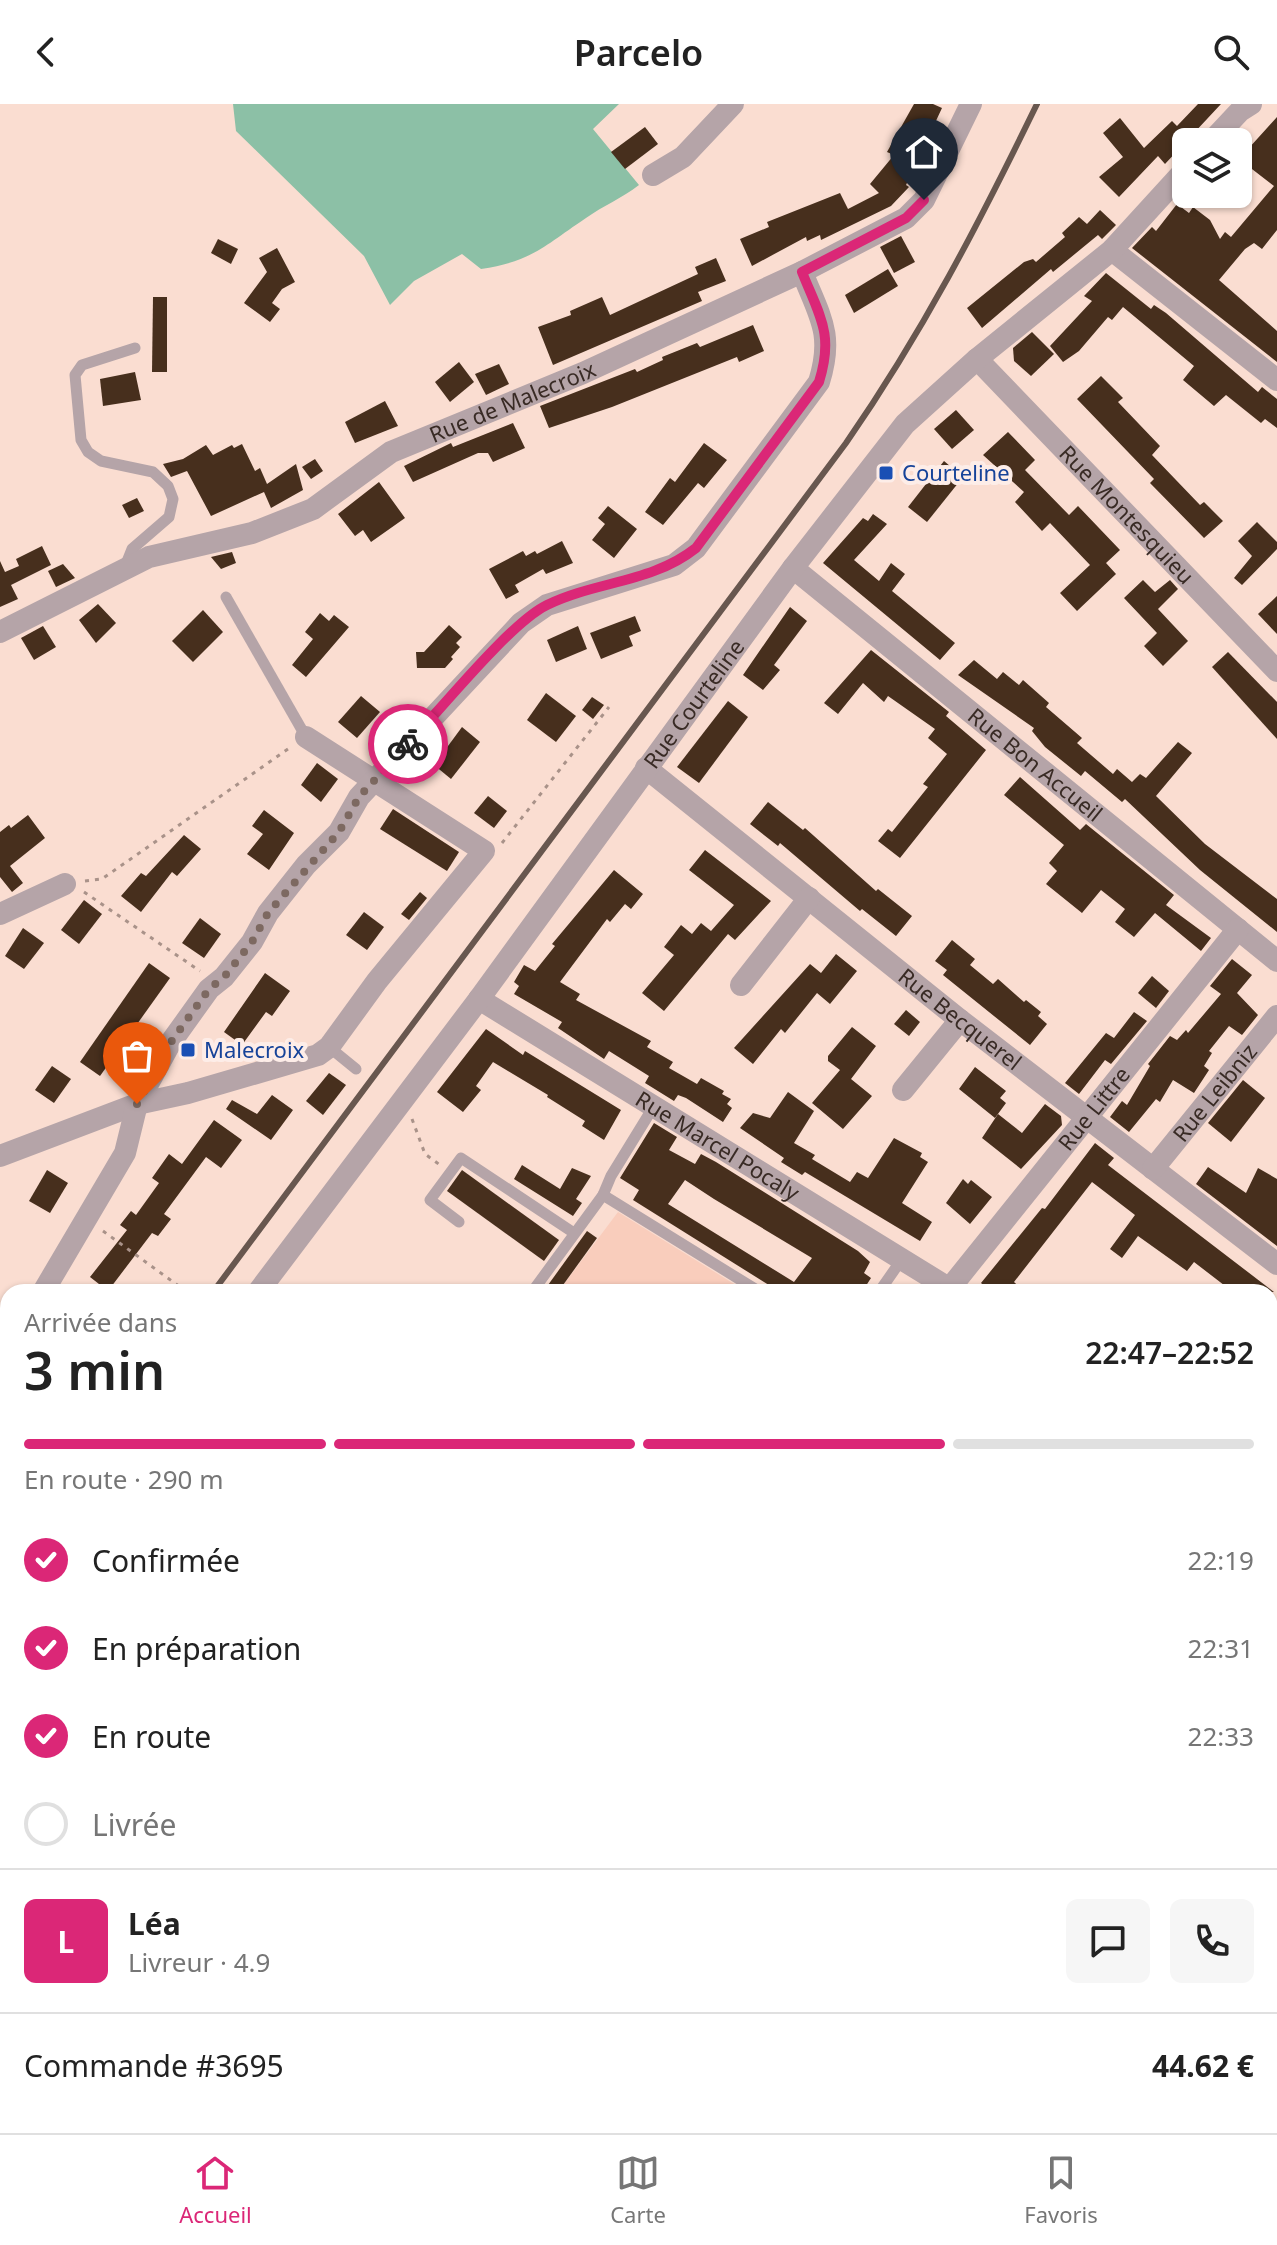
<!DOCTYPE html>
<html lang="fr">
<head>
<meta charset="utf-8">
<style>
	:root { --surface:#fff; --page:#f6f6f6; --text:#222; --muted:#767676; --line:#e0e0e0; --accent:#db2777 }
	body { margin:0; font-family:"Noto Sans",sans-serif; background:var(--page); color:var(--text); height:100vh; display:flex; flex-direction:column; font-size:30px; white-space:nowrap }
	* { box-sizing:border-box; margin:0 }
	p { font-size:26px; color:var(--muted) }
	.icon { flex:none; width:44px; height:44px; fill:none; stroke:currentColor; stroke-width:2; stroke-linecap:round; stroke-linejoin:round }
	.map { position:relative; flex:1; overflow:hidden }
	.panel { position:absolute; left:0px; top:1180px; width:1278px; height:850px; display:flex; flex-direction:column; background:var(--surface); border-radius:24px 24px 0 0; box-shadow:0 2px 6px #0004 }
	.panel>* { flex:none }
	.controls { position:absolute; left:1172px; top:24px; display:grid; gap:16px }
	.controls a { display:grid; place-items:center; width:80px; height:80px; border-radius:12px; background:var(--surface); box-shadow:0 2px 6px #0004; font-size:40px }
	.pin { position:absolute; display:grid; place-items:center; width:68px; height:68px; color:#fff; margin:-82px -34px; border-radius:50% 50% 50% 0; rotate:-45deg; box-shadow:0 0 8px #0007 }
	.pin .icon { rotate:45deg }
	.courier { position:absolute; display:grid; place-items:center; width:80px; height:80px; margin:-40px; border:6px solid #db2777; border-radius:50%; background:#fff; color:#222; box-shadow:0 2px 10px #0007 }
	.overview em { font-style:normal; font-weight:600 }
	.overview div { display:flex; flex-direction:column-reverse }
	.overview { display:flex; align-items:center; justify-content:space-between; height:136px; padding:0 24px }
	h1 { font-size:52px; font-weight:600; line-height:60px }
	.bar { display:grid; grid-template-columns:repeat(4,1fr); gap:12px 8px; align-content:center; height:96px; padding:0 24px }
	.bar i { height:10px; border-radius:6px; background:var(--line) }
	.bar .active { background:var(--accent) }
	.bar p { grid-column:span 4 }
	.line { display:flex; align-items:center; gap:20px; padding:0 24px; border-top:2px solid var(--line) }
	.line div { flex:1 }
	.round { display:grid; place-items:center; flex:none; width:84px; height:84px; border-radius:12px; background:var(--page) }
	ol { padding:0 24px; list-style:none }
	li { display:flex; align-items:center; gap:24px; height:88px }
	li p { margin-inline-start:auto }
	li .icon { padding:8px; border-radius:50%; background:var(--accent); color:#fff; stroke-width:4 }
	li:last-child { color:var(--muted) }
	li i { width:44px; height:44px; border:4px solid var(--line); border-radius:50% }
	header { display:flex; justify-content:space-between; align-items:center; height:104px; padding:0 24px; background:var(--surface); font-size:36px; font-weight:600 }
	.menu { display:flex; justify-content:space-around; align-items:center; height:112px; border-top:2px solid var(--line); background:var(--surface); font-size:22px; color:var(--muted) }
	.menu a { display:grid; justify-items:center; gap:4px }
	.menu .active { color:var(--accent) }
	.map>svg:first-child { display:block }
	.built { fill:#f9cdbc }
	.green { fill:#8cc0a6 }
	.building { fill:#472f1d; fill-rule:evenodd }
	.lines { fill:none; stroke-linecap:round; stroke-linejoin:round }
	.path { stroke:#a99289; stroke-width:3; stroke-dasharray:4 6; stroke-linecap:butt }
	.service { stroke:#b5a4a8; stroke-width:11 }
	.minor { stroke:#b5a4a8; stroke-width:22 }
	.rail { stroke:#68574f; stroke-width:6 }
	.done { stroke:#7d6961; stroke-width:8; stroke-dasharray:0 14.4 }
	.route { stroke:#db2777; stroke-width:10 }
	.transit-dot { fill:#1a4fb4; stroke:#fdede8; stroke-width:3 }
	.labels { text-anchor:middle; stroke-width:8; stroke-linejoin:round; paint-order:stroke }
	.street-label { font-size:22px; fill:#392b25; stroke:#fdede8 }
	.transit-label { font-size:22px; fill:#164399; stroke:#fdede8; text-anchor:start }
</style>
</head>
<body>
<header><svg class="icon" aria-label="back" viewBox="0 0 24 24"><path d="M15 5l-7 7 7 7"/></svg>Parcelo<svg class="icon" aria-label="search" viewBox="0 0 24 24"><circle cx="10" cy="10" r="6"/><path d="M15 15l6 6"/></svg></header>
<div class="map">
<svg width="1277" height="2029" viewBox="0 0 1277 2029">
	<rect width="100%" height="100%" fill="#faddd1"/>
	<!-- built -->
	<g class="built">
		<polygon points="618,1108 747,1188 558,1188"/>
		<polygon points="0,1611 8,1617 8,1733 0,1722"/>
	</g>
	<!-- green -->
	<path class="green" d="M233,0H619L593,25L639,81C622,94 603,102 586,114C544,142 533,157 481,165L462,150L414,177L390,201L364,152L236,27Z"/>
	<!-- building -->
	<g class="building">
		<polygon points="914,0 933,0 942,4 906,81 909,83 891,102 821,136 820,131 807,137 806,133 752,162 740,135 769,123 767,118 840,89 848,105 879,89 870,80 894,51 887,48"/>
		<polygon points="1198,0 1221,0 1165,60 1158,52 1119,93 1099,73 1123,53 1103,29 1120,14 1144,44 1172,17 1177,22"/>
		<polygon points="1277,13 1277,126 1262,145 1254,139 1245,145 1219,176 1277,227 1277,258 1132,144 1152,123 1156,127 1177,100 1189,109 1193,103 1210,116 1220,135 1225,128 1231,133 1274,82 1239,55"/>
		<polygon points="645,23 658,40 625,65 611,48"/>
		<polygon points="1100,106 1116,121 1102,135 1098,131 1053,168 1051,165 982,224 967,204 1024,158 1033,155 1036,158 1065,133 1062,129 1079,113 1087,120"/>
		<polygon points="901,132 915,158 894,169 880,143"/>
		<polygon points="218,135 238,145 231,160 211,149"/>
		<polygon points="277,144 295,178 282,185 272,199 280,205 270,218 244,199 267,168 259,154"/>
		<polygon points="716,154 726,177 698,188 702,197 553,261 538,223 571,211 570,207 602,193 610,211 698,170 695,163"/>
		<polygon points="888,165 898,182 854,209 845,191"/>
		<polygon points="1106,169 1151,205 1154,201 1166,209 1258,288 1262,283 1277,295 1277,324 1265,315 1261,319 1226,291 1214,302 1183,276 1194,262 1123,203 1112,216 1108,213 1079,247 1063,258 1050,242 1092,197 1084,192"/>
		<polygon points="153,193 167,193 167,268 152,268"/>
		<polygon points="753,221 764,247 739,258 737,253 612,303 549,324 540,302 635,265 637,268 663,256 662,253 697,239 700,243"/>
		<polygon points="1032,228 1054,250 1031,272 1014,257 1013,244"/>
		<polygon points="459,258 474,278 450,298 435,278"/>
		<polygon points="499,260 509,280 486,291 475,270"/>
		<polygon points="135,268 141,296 103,302 100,275"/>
		<polygon points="1101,272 1123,294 1118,298 1160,342 1152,351 1200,401 1204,398 1223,417 1204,434 1150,379 1154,375 1077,295"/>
		<polygon points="385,297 398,322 355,339 345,318"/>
		<polygon points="956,306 974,326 952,345 934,325"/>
		<polygon points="513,319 525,344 493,358 488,349 478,349 413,378 404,362 451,339 453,343"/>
		<polygon points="1008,328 1035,356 1025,366 1069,411 1078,402 1120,446 1106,459 1116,470 1077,507 1060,489 1090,461 1050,419 1042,427 1015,398 1024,388 983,351"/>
		<polygon points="704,339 727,356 704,384 698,379 663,421 645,408 670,374 675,378"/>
		<polygon points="242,340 255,367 260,364 267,380 296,360 303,386 271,404 264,388 211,412 187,367 171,373 163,360 183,355 206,341 213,351 232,341 234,344"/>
		<polygon points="315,355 323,367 311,375 302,363"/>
		<polygon points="944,357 963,373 927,418 908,403"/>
		<polygon points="379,378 405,414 371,438 363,426 355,432 338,410"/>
		<polygon points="137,394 144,407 129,414 122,401"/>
		<polygon points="608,402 637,425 614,454 592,436 605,420 598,414"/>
		<polygon points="873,410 887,420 854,456 879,477 891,459 905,470 892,487 955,539 940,556 823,459 863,414 868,417"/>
		<polygon points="1257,418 1277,438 1277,445 1242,481 1234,474 1252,452 1238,437"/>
		<polygon points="562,437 573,459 546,470 543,465 515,481 519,488 506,495 489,465 523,447 526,452 535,447 537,450"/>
		<polygon points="42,442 51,461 11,481 18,495 0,503 0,457 5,468 19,462 16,455"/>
		<polygon points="232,448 236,459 221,465 211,453"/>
		<polygon points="63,460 75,474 56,483 48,467"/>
		<polygon points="1143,476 1155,488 1170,476 1178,485 1158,505 1188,537 1163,562 1144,542 1157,529 1124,494"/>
		<polygon points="1277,492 1277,530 1258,510"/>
		<polygon points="98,500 116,519 96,539 79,516"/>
		<polygon points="790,503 807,517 774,561 780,566 763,586 743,571"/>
		<polygon points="203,506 223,528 193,558 172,537"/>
		<polygon points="320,509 329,517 334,511 349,523 306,573 292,561 313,535 305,528"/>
		<polygon points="635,512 641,527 629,532 633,542 601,555 590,529"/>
		<polygon points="449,521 462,533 456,539 460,543 451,553 453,555 445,564 417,564 416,548 424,548"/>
		<polygon points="43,522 56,543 34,556 21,534"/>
		<polygon points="578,522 587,545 556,558 547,536"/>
		<polygon points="871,546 949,608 946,612 986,646 900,754 878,737 888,725 892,728 928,683 923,680 947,650 928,634 935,625 888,592 884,598 863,579 838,610 824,599"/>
		<polygon points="1228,548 1277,598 1277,635 1212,563"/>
		<polygon points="974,556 997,575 1003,568 1019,581 1023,576 1049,599 1046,603 1082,634 1077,639 1113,670 1117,665 1132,678 1140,670 1146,674 1178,638 1192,649 1156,692 1205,740 1277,795 1277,828 1200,766 1125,695 1122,698 1085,667 1081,672 1045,643 1032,627 1034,624 958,571"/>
		<polygon points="546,589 576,612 556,638 527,616"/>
		<polygon points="361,592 380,608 357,634 338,618"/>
		<polygon points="592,593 604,601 593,615 582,606"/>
		<polygon points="728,597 748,613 699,679 677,663"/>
		<polygon points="462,623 480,638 451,675 434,661"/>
		<polygon points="317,659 338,675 321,698 301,681"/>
		<polygon points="1020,673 1080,726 1086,720 1174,791 1166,801 1211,834 1201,847 1155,809 1134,833 1115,818 1125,805 1101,786 1082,809 1046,780 1057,767 1049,759 1064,741 1004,691"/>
		<polygon points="488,692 507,707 494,724 474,709"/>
		<polygon points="768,698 803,726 805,724 876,787 878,785 912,812 896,832 862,805 860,807 780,739 778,742 750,720"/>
		<polygon points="393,705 459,748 447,767 380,725"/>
		<polygon points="264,706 294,729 269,766 247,750 263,730 252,722"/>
		<polygon points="28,711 45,734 10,762 23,779 12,788 0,773 0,728 9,721 11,724"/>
		<polygon points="184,731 201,745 177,772 172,768 141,808 121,792 141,769 146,772"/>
		<polygon points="705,746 771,797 735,836 728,830 664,907 642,889 674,851 664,843 681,821 692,830 701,819 711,827 734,801 689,766"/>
		<polygon points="614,766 643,790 631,805 625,800 610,818 607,815 560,878 580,890 576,896 651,937 647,943 673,958 669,964 697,980 701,974 724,987 722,990 731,995 727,1000 732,1004 723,1018 686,994 678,991 674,997 645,979 649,972 609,947 604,955 558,924 562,918 514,890 519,882 514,878 524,861 535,867 555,842 552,840"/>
		<polygon points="420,788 427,794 409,816 401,810"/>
		<polygon points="84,796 102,810 79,840 61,826"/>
		<polygon points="364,808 384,823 367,846 346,831"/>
		<polygon points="200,814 221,830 204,854 182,839"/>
		<polygon points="23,824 44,839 24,865 5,852"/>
		<polygon points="952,836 975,855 970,861 993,880 998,875 1024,898 1026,896 1041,908 1038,912 1047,920 1030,941 943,871 947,866 935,857"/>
		<polygon points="836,850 857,867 830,900 817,889 785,929 781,925 753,960 734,944 810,860 821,869"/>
		<polygon points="1232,855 1252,871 1237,889 1258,911 1242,931 1229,922 1209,947 1212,949 1204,962 1209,966 1194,989 1173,976 1160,998 1156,995 1129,1028 1110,1013 1122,997 1127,1001 1150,962 1148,960 1170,932 1177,936 1186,926 1188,929 1221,890 1210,882"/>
		<polygon points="149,859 170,874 100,972 80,958"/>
		<polygon points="265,869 290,887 272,912 266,908 242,941 224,928"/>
		<polygon points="1152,872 1169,887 1156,904 1138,889"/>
		<polygon points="906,906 920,918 909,932 894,920"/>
		<polygon points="1134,908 1147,917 1111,960 1105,956 1079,990 1065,979 1106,929 1114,934"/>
		<polygon points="852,923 876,942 851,975 872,992 843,1025 812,999 840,966 828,957 828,952"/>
		<polygon points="486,925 523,951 525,947 621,1006 604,1036 582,1022 585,1017 547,993 548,991 493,958 476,982 481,986 463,1008 437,988"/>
		<polygon points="52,962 71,975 54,999 35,986"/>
		<polygon points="975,963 1006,987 1000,994 1006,999 995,1014 959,985"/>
		<polygon points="329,969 346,981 323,1011 306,997"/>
		<polygon points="1243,976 1265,994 1231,1038 1208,1019"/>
		<polygon points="788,988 814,1007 794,1039 815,1051 812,1055 850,1078 857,1068 868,1074 894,1034 922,1049 920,1053 928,1058 902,1099 932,1118 920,1137 805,1068 802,1071 781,1058 784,1054 740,1024 753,1009 770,1014"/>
		<polygon points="272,991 293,1006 271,1036 226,1005 232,996 257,1010"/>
		<polygon points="1045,1000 1061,1012 1062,1021 1021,1065 982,1034 998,1010 1022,1029"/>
		<polygon points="214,1016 242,1036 221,1064 206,1053 164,1110 171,1115 158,1132 152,1129 108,1187 90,1173 127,1126 120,1121 131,1107 136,1111 159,1079 152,1074 169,1050 182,1060"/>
		<path d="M654,1019L677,1033L669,1046L695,1060L701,1050L716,1058L858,1147L870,1158L864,1169L871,1174L862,1188H780L633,1096L639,1086L620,1074ZM685,1076L714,1095L812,1154L794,1178L668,1100Z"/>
		<polygon points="1095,1039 1114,1054 1108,1061 1274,1188 1233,1188 1194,1158 1187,1167 1138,1132 1122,1154 1110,1145 1135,1111 1092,1078 1014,1178 1025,1188 991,1188 981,1179 1042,1104 1045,1105"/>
		<polygon points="522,1061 560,1085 572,1064 591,1072 576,1095 582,1099 573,1112 514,1075"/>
		<polygon points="1208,1063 1246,1089 1258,1064 1277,1075 1277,1142 1196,1080"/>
		<polygon points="47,1066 68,1079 50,1109 29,1097"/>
		<polygon points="462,1066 559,1136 544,1157 447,1087"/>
		<polygon points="963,1075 968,1080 971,1076 992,1093 970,1120 946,1099"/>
		<polygon points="587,1127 597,1134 558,1188 543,1188"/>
	</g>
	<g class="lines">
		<!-- path -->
		<g class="path">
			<polyline points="502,739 609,603"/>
			<polyline points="85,777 102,775 288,645"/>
			<polyline points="84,788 200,867"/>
			<polyline points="412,1015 425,1050 440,1061"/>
			<polyline points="103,1127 187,1188"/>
			<polyline points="825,2022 830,2029"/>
		</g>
		<!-- service -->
		<g class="service">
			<polyline points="124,465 132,445 169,413 173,395 168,382 153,368 101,357 88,348 81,336 75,271 82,261 135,244"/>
			<polyline points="226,493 306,633"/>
			<polyline points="329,943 356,965"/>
			<polyline points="603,1091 611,1072 654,1002"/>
			<polyline points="459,1118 430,1096 461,1054 574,1129"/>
			<polyline points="532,1188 603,1091 760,1188"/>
			<polyline points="879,1188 902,1155"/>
		</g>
		<!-- minor -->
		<g class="minor">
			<polyline points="1211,38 1240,7 1251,0"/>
			<polyline points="653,71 683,53 733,0"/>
			<polyline points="1112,146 1277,276"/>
			<path id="s1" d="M977,255L1277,567"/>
			<path id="s2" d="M793,464L1277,857"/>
			<path id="s3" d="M0,528L149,453L252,429L313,405L391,348L583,269L802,168L906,114L924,96L971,0"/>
			<path id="s4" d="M646,664L960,916L1277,1160"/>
			<polyline points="0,810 65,780"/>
			<polyline points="741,881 809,794"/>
			<path id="s5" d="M479,895L955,1188"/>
			<polyline points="903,986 960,916"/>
			<polyline points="0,1052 137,1000 188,989 318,951 329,943 377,877 484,747 306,633"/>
			<path id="s6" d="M1153,1065L1277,912"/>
			<path id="s7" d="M950,1184L1238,825"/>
			<path d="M43,1188L125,1049L137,1000L171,938L209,885L224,873L252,838L268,809L306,761L339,728L359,693L521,519L547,501L674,461L696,444L819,278C834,230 820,213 802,168"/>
			<path id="s8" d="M258,1188L479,895L793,464L905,320L977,255L1112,146L1186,65"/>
			<polyline points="0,1261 8,1247"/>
			<polyline points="1270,1420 1277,1413"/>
			<polyline points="1270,1511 1277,1521"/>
			<polyline points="0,1543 8,1532"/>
			<polyline points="1270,1866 1277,1876"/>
			<polyline points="0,1985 8,1973"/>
			<polyline points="0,2008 8,2013"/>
			<polyline points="25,2022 37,2029"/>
			<polyline points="600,2022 611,2029"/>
			<polyline points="1004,2022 1014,2029"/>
			<polyline points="1236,2022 1242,2029"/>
			<polyline points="280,2029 285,2022"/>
			<polyline points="787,2029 797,2022"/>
		</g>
		<!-- rail -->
		<g class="rail">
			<path d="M213,1188L846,339C923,228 978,121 1037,0"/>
			<polyline points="0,1471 8,1460"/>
		</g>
	</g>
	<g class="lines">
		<!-- done -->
		<polyline class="done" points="137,1000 171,938 209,885 224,873 252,838 268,809 339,728 359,693 408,640"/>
		<!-- route -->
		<path class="route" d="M408,640C440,606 510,519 547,501C596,477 652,479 696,444L819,278C834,230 820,213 802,168L906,114L924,96"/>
	</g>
	<!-- markers -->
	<g class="transit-dot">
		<rect x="878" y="361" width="16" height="16" rx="4"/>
		<rect x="180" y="938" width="16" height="16" rx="4"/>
	</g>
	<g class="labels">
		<!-- street labels -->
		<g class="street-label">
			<text dy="8" stroke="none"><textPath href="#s3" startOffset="566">Rue de Malecroix</textPath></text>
			<text dy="8" stroke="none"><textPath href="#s1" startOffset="216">Rue Montesquieu</textPath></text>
			<text dy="8" stroke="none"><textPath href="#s8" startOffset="732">Rue Courteline</textPath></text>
			<text dy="8" stroke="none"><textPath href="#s2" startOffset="312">Rue Bon Accueil</textPath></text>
			<text dy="8" stroke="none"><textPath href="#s4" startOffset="402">Rue Becquerel</textPath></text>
			<text dy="8" stroke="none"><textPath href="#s6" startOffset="98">Rue Leibniz</textPath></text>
			<text dy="8" stroke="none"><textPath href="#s7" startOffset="230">Rue Littre</textPath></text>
			<text dy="8" stroke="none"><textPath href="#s5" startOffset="280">Rue Marcel Pocaly</textPath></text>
		</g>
		<!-- transit labels -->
		<g class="transit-label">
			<text x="902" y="377">Courteline</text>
			<text x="204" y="954">Malecroix</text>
		</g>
	</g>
</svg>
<div class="controls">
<a><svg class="icon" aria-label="layers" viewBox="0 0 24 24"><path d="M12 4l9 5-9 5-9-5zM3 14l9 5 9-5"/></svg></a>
</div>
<div class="pin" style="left:137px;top:1000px;background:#ea580c"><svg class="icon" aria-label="bag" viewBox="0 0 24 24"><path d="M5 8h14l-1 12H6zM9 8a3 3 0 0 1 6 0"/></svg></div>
<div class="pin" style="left:924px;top:96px;background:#1f2937"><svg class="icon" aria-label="home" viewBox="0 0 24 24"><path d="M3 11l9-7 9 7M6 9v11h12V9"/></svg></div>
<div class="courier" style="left:408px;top:640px"><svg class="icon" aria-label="bike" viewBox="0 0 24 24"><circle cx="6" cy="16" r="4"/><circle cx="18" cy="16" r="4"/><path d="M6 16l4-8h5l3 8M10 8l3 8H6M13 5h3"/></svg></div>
<section class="panel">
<div class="overview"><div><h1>3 min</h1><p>Arrivée dans</p></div><em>22:47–22:52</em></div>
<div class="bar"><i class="active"></i><i class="active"></i><i class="active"></i><i></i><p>En route · 290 m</p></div>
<ol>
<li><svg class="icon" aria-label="check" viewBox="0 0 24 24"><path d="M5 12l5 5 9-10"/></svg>Confirmée<p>22:19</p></li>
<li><svg class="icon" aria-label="check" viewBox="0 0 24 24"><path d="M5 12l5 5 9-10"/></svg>En préparation<p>22:31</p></li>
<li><svg class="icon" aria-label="check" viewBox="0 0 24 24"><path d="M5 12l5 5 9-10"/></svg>En route<p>22:33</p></li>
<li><i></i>Livrée</li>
</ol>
<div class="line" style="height:144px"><b class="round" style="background:var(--accent);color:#fff">L</b><div><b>Léa</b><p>Livreur · 4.9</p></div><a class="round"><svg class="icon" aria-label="chat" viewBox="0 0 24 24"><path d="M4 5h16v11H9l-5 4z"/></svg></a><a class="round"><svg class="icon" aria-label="phone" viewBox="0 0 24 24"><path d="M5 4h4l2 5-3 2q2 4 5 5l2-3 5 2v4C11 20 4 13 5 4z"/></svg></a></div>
<div class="line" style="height:104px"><div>Commande #3695</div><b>44.62 €</b></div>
</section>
</div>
<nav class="menu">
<a class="active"><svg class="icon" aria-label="home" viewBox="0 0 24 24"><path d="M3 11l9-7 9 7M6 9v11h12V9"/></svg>Accueil</a>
<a><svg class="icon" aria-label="map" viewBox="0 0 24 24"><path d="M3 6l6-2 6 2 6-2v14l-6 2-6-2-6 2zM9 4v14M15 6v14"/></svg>Carte</a>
<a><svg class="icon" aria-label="saved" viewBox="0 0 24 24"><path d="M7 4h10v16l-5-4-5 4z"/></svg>Favoris</a>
</nav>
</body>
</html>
